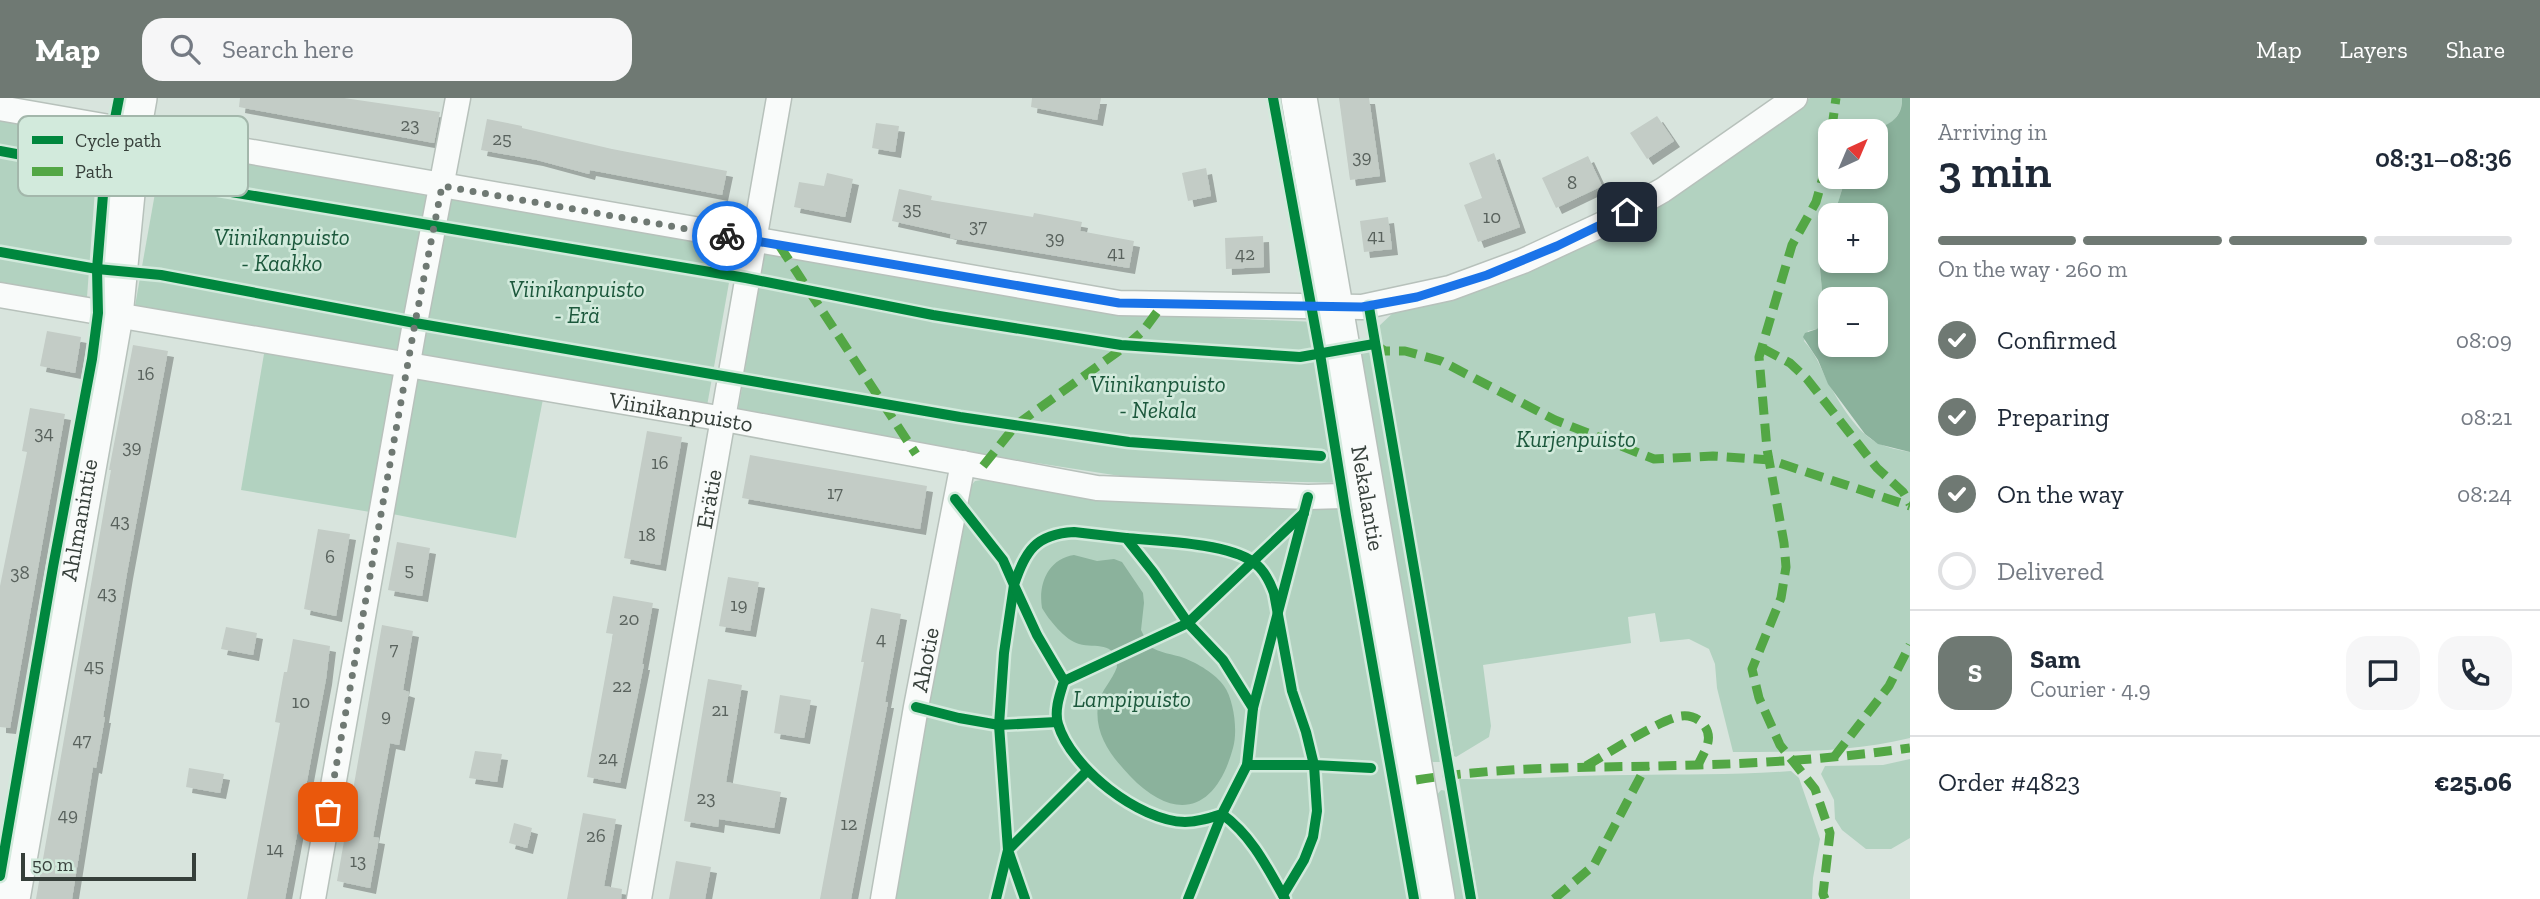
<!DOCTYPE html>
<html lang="en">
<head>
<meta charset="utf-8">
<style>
	:root { --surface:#fff; --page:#f6f6f7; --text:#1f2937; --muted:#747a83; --line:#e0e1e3; --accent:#6f7973 }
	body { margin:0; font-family:"Zilla Slab",serif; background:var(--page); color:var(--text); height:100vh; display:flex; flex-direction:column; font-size:26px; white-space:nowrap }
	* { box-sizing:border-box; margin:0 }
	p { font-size:23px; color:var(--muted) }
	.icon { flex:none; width:38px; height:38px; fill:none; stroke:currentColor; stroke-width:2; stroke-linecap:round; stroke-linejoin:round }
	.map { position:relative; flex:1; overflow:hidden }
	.drawer { display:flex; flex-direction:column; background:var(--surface); width:630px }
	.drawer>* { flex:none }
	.needle { width:46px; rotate:44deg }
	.buttons { position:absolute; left:1818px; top:21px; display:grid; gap:14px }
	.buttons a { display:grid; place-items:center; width:70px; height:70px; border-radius:14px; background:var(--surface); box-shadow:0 4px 10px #0003; font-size:35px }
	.scale { position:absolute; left:21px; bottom:18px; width:175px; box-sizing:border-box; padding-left:7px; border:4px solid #363f3a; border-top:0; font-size:19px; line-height:24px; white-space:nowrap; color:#363f3a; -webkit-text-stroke:5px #d2eadc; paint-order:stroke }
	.pin { position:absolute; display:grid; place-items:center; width:60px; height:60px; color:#fff; margin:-30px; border-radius:14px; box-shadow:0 4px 10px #0006 }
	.courier { position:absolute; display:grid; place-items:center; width:70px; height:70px; margin:-35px; border:5px solid #1a73e8; border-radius:50%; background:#fff; color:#222; box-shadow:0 2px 9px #0007 }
	.summary em { font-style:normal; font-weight:600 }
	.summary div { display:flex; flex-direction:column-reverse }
	.summary { display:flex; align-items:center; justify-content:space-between; height:119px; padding:0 28px }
	h1 { font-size:46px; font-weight:600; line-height:52px }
	.bar { display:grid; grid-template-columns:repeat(4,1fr); gap:10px 7px; align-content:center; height:84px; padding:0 28px }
	.bar i { height:9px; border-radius:5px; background:var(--line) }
	.bar .on { background:var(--accent) }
	.bar p { grid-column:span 4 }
	.line { display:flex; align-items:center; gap:18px; padding:0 28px; border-top:2px solid var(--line) }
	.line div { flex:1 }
	.round { display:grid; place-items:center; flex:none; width:74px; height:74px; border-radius:21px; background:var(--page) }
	ol { padding:0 28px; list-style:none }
	li { display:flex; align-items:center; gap:21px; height:77px }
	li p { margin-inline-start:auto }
	li .icon { padding:7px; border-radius:50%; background:var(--accent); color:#fff; stroke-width:4 }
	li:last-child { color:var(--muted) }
	li i { width:38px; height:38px; border:4px solid var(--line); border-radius:50% }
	header { display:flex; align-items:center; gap:42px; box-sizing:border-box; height:98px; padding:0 35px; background:var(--accent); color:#fff }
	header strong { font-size:33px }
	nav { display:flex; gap:38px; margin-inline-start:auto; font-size:24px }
	.search { width:490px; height:63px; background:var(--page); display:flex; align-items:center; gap:18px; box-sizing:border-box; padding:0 24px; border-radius:21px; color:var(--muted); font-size:26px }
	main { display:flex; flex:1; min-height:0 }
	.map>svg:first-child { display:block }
	.green { fill:#b2d2c0 }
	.water { fill:#8bb29c; fill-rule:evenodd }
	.building { fill:#c3ccc6; filter:url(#shadow) }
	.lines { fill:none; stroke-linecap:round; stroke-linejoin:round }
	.street-casing { stroke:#b7c1bb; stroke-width:27 }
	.secondary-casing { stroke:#b7c1bb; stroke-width:38 }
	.street { stroke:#f9fbfa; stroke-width:24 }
	.secondary { stroke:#f9fbfa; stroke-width:35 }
	.quiet { stroke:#53a745; stroke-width:9; stroke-dasharray:18 9; stroke-linecap:butt }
	.cycleway-casing { stroke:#d2eadc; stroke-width:15 }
	.cycleway { stroke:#00873e; stroke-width:10 }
	.done { stroke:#6f7973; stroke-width:7; stroke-dasharray:0 12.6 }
	.route { stroke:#1a73e8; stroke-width:9 }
	.labels { text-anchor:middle; stroke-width:5; stroke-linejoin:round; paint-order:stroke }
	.number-label { font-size:19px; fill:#59625d }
	.park-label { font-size:23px; font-style:italic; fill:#1c583c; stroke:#d2eadc }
	.street-label { font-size:23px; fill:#363f3a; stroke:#d2eadc }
	.key { fill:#d2eadc; stroke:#a3b7ab; stroke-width:2 }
	.key-label { font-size:19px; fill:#363f3a }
</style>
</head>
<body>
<header>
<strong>Map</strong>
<div class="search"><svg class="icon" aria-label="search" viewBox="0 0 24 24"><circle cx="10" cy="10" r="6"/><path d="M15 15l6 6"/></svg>Search here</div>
<nav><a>Map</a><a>Layers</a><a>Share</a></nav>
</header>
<main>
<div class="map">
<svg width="1910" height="801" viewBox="0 0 1910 801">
	<defs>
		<filter id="shadow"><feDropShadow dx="6" dy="6" stdDeviation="0" flood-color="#0004"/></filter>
	</defs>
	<rect width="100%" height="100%" fill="#d8e4dd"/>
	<!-- green -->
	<g class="green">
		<path d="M1810,0H1902C1903,37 1857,33 1830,33V79H1846L1834,117H1830V129L1818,149L1824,214L1823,223L1817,231L1808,233L1804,243C1816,256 1821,271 1829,286C1840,306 1857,335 1878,345C1888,350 1899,352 1910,354V640C1853,654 1792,654 1733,654L1717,590L1715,566L1709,551L1689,541L1660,544L1655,515L1628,519L1631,545L1483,567L1491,628L1489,639L1456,659L1454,658L1378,229L1395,213L1679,93Z"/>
		<polygon points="0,19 99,38 87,199 0,184"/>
		<polygon points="163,50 429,98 401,256 135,208"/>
		<polygon points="447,100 735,151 707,308 420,257"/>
		<polygon points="765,152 943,187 1126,216 1316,224 1346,385 1133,380 961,353 738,313"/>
		<polygon points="265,250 395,273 370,414 241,392"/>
		<polygon points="1370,250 1442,660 1440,664 1433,664 1429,661 1360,254 1362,251"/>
		<polygon points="414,276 543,301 516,440 387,415"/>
		<polygon points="987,381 1343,411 1348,417 1415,801 893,801 966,393 975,383"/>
		<polygon points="1910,661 1910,740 1891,751 1866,751 1842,732 1835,721 1834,702 1821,676 1825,668 1883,667"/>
		<path d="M1791,673L1799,680L1820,741L1813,780L1812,801H1478L1459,681C1517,682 1573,677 1631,677C1684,676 1738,677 1791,673Z"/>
		<polygon points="1441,692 1448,693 1467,801 1454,801 1436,698"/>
	</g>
	<!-- water -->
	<g class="water">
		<path d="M1902,0H1910V354L1878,346L1865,336L1828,286L1818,262L1803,239L1805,235L1817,231L1823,223L1824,214L1818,149L1830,129V163H1876V117H1834L1846,79H1876V33H1863C1883,30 1903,24 1902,0ZM1830,201H1876V247H1830Z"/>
		<path d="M1074,457L1097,463L1114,461L1122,464L1143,495L1144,505L1141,532L1149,548C1159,555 1173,556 1184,560C1197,565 1216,576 1224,588C1234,602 1238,633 1233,650C1216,713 1176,726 1130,678C1111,658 1094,636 1098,607C1101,592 1112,583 1117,569C1115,541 1096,551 1079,546C1065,542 1049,522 1042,510C1038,486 1048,461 1074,457Z"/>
	</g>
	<!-- building -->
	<g class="building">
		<polygon points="240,0 344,0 440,14 434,45 239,9"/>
		<polygon points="1032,0 1101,0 1097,22 1031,9"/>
		<polygon points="1339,0 1369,0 1380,78 1350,82"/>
		<polygon points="1657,18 1674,43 1647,61 1630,35"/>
		<polygon points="487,21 522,28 522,30 612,51 727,73 722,97 590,72 589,76 537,62 481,52"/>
		<polygon points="876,25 899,28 895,54 872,50"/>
		<polygon points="1494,55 1520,129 1478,144 1464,107 1482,100 1469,65"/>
		<polygon points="1588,58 1602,88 1556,110 1542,80"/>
		<polygon points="1206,70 1211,98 1188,103 1182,75"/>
		<polygon points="827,75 853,81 845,119 794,109 799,84 824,88"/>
		<polygon points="899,91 932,98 931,102 1033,119 1034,115 1082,124 1080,133 1134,143 1129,170 950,140 951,136 892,123"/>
		<polygon points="1388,119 1392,151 1364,154 1360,123"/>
		<polygon points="1263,138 1264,169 1226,171 1225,140"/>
		<polygon points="47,233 81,239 75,275 40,268"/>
		<polygon points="133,247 168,253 127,475 103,619 105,619 96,670 93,669 72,801 36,801 111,372 109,372"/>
		<polygon points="30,310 65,316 10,630 0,629 0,488 27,354 22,353"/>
		<polygon points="647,333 682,339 660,467 624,460"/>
		<polygon points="750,357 927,388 920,431 742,400"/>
		<polygon points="318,431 350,436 336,518 304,511"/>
		<polygon points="397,444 430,450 422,498 388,492"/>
		<polygon points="728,479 759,484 750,533 719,528"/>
		<polygon points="613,498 653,505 642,566 644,566 620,685 587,679 613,536 606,535"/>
		<polygon points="871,510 901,516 885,604 888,604 851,801 820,801 864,564 861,564"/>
		<polygon points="382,527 413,533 403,592 409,594 399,647 390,645 373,739 379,740 370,790 337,783"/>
		<polygon points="226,529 257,535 253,557 221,551"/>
		<polygon points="293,541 330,548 326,581 285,801 247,801 280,625 275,624 284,574 287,574"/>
		<polygon points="708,581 742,587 726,684 781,694 774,730 719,721 718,729 684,723"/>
		<polygon points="780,597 811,602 804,640 774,635"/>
		<polygon points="475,653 502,656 497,684 469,680"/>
		<polygon points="189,670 224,676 220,695 186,689"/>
		<polygon points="583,715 616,721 604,788 622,791 621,801 567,801"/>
		<polygon points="514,725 532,730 527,750 509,745"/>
		<polygon points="676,763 711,769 705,801 669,801"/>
	</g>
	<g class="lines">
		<!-- street casing -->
		<g class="street-casing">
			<g id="street">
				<polyline points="0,10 1119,205 1362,209 1450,190 1523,163 1603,126 1663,92 1795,0"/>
				<path id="s1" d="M0,197L724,321L1097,390L1308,399L1343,398L1367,393"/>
				<polyline points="313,801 415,225 458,0"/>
				<path id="s2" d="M639,801L779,0"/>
				<path id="s3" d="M883,801L916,609L963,365"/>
			</g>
		</g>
		<!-- secondary casing -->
		<g class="secondary-casing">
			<g id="secondary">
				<path id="s4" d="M1299,0L1437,801"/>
				<path id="s5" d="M12,801L115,218L133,34L139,0"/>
			</g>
		</g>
		<!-- street -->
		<use href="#street" class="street"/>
		<!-- secondary -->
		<use href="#secondary" class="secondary"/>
		<!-- quiet -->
		<g class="quiet">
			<polyline points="779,147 916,356"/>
			<polyline points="1374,246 1385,253 1405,253 1441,263 1555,322 1654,361 1713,358 1770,362 1910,408"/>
			<polyline points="1762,250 1790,265 1807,281 1877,370 1903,394 1910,406"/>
			<polyline points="983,368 1016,327 1127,247 1143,233 1163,206"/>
			<polyline points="1834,659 1889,588 1910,547"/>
			<path d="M1586,668C1607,656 1661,621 1681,618C1688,617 1697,620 1701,624C1716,638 1705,652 1698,667"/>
			<path d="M1416,682C1509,667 1604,670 1698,667C1769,665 1840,660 1910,650"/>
			<polyline points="1554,801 1594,767 1646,668"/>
			<polyline points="1825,801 1823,796 1830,735 1815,691 1780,647 1759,600 1752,571 1781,500 1786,469 1784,445 1767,351 1759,259 1792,147 1816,104 1827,65 1836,0"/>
		</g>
		<!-- cycleway casing -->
		<g class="cycleway-casing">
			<g id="cycleway">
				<polyline points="1273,0 1320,256 1346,417 1414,801"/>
				<polyline points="0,53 129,77 746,180 933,217 1121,247 1300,259 1374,246"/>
				<polyline points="0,154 97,171 161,177 415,225 960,319 1129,344 1321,358"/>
				<polyline points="1369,209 1471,801"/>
				<polyline points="955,401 1003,462 1014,487 1004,555 999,627 1008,752 996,801"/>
				<path d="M1074,434L1126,440L1153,474L1188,525L1223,562L1253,610L1247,667L1222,716C1210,720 1198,724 1185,724C1139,723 1071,670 1058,626C1054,612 1060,596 1064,583L1037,537L1014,487C1025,453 1036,436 1074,434Z"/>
				<path d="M1126,440C1158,443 1228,445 1253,464C1264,471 1270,484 1274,495L1292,593L1306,634L1314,667L1317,713L1313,739L1304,762L1283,797"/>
				<polyline points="1064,583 1188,525 1304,415"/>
				<polyline points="916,609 959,620 999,627 1057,624"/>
				<polyline points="1253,610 1308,399"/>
				<polyline points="1247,667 1314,667 1371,670"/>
				<polyline points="0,778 53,469 92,261 98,215 97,171 105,72 119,0"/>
				<polyline points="1025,801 1008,752 1087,673"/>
				<path d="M1188,801L1222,716C1252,738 1267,769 1285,801"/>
			</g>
		</g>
		<!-- cycleway -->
		<use href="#cycleway" class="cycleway"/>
	</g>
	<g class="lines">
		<!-- done -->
		<polyline class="done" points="328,714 415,225 442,88 727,138"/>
		<!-- route -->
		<polyline class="route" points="727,138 1119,205 1362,209 1417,199 1487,177 1557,148 1627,114"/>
	</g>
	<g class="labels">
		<!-- number labels -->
		<g class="number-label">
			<text x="410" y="33">23</text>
			<text x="502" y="47">25</text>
			<text x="1362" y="65">39</text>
			<text x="1572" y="91">8</text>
			<text x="912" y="117">35</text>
			<text x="1492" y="125">10</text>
			<text x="978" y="134">37</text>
			<text x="1376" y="144">41</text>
			<text x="1055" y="146">39</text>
			<text x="1116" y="161">41</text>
			<text x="1245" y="162">42</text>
			<text x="146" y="282">16</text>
			<text x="44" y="341">34</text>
			<text x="132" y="355">39</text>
			<text x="660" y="371">16</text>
			<text x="835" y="401">17</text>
			<text x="120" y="429">43</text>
			<text x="647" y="443">18</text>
			<text x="330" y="465">6</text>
			<text x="409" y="478">5</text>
			<text x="20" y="481">38</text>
			<text x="107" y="501">43</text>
			<text x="739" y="513">19</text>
			<text x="629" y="527">20</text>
			<text x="881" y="547">4</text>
			<text x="394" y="557">7</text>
			<text x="94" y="574">45</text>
			<text x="622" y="594">22</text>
			<text x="301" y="610">10</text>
			<text x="720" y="618">21</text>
			<text x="386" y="624">9</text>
			<text x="82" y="648">47</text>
			<text x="608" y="666">24</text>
			<text x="706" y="706">23</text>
			<text x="68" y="723">49</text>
			<text x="849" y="732">12</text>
			<text x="596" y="744">26</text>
			<text x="275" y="757">14</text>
			<text x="358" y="769">13</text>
		</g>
		<!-- park labels -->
		<g class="park-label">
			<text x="282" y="147">Viinikanpuisto<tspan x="282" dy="26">- Kaakko</tspan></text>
			<text x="577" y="199">Viinikanpuisto<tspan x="577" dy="26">- Erä</tspan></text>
			<text x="1158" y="294">Viinikanpuisto<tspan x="1158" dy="26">- Nekala</tspan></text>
			<text x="1576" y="349">Kurjenpuisto</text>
			<text x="1132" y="609">Lampipuisto</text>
		</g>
		<!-- street labels -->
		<g class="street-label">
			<text dy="8" stroke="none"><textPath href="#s1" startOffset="691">Viinikanpuisto</textPath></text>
			<text dy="8" stroke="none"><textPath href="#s4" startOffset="406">Nekalantie</textPath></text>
			<text dy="8" stroke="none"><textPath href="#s2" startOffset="406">Erätie</textPath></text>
			<text dy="8" stroke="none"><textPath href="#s5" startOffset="385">Ahlmanintie</textPath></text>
			<text dy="8" stroke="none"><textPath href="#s3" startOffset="243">Ahotie</textPath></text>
		</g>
	</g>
	<!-- legend -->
	<rect x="18" y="18" width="230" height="80" rx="10" class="key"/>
	<rect x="32" y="38" width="31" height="8" fill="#00873e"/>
	<rect x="32" y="69" width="31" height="9" fill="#53a745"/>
	<g class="key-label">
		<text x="75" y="49">Cycle path</text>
		<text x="75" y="80">Path</text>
	</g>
</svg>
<div class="buttons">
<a><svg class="needle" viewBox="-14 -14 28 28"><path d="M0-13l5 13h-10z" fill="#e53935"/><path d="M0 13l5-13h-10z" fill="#747a83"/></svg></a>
<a>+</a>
<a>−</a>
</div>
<div class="scale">50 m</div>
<div class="pin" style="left:328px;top:714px;background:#ea580c"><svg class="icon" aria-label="bag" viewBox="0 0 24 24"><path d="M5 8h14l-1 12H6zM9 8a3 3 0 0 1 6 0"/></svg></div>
<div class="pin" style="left:1627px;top:114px;background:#1f2937"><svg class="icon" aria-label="home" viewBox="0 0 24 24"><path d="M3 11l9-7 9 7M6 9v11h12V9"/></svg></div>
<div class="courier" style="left:727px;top:138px"><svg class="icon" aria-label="bike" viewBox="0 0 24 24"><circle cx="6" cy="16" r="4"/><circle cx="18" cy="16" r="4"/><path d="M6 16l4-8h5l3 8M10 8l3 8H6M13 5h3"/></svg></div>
</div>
<section class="drawer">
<div class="summary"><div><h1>3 min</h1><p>Arriving in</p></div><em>08:31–08:36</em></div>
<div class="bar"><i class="on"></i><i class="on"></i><i class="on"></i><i></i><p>On the way · 260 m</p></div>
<ol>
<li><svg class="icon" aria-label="check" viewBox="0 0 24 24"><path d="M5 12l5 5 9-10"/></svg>Confirmed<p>08:09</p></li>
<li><svg class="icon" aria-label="check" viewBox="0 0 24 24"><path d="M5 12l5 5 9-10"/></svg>Preparing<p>08:21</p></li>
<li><svg class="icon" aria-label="check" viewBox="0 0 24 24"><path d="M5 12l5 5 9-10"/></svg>On the way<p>08:24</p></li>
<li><i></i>Delivered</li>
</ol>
<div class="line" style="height:126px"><b class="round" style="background:var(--accent);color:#fff">S</b><div><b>Sam</b><p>Courier · 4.9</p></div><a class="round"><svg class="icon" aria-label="chat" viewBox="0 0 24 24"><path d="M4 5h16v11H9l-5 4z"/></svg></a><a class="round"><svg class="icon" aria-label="phone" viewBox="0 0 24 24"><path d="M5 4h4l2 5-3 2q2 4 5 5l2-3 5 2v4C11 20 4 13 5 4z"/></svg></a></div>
<div class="line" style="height:91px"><div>Order #4823</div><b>€25.06</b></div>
</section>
</main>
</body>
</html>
